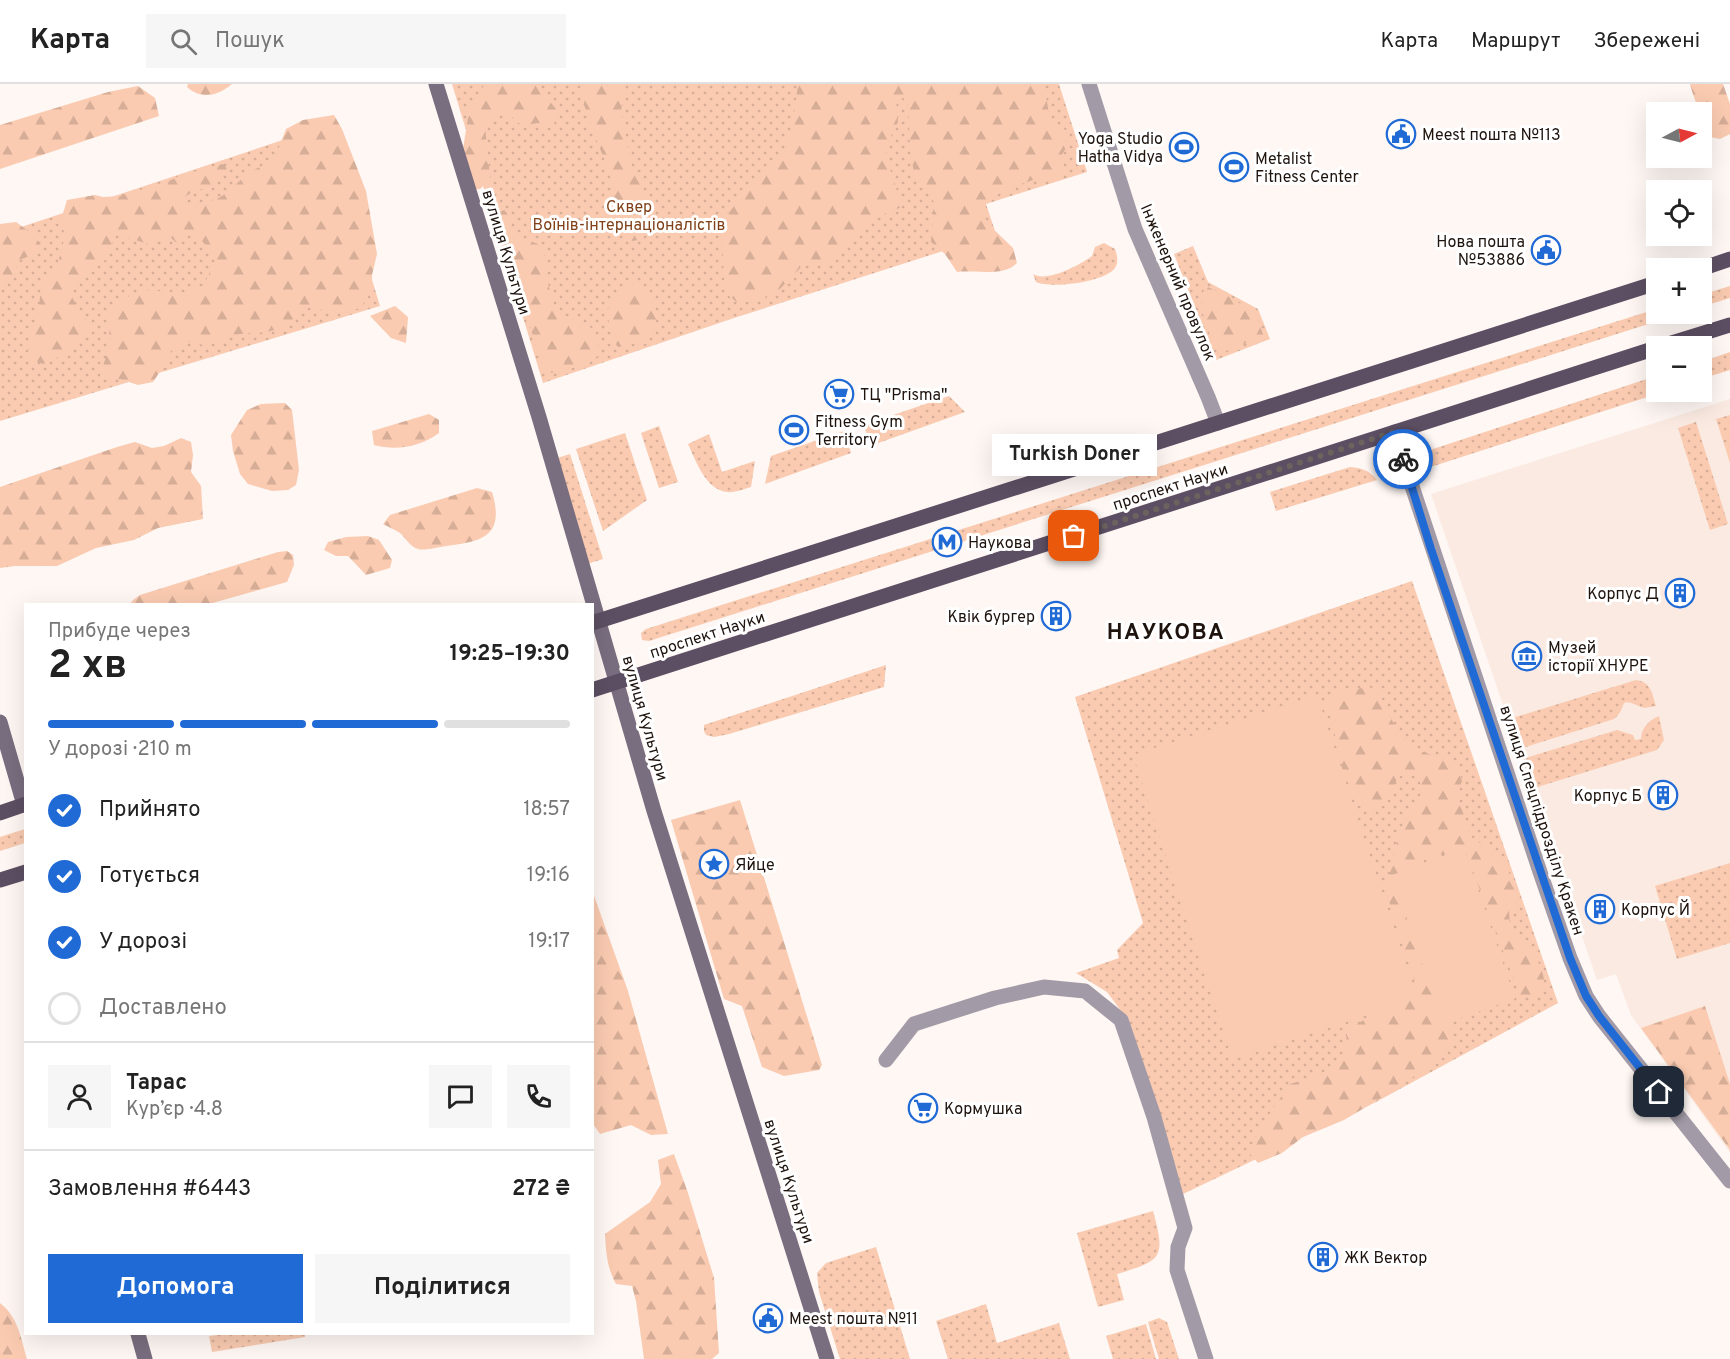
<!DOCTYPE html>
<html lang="uk">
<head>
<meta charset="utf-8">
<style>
	:root { --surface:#fff; --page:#f6f6f6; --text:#222; --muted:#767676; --line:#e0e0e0; --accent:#206ad5 }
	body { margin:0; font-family:Overpass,sans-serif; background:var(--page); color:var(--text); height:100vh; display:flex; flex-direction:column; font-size:22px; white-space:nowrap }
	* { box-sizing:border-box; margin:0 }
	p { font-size:20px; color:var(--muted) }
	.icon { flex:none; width:33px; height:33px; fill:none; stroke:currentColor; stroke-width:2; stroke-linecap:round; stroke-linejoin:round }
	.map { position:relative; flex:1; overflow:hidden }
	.panel { position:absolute; left:24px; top:519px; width:570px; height:732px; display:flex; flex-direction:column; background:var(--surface); border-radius:0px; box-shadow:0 6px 24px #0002 }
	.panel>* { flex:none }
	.needle { width:39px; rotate:83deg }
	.tools { position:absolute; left:1646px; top:18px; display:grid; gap:12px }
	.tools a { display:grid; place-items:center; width:66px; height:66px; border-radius:0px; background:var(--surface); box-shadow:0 6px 24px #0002; font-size:30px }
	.pin { position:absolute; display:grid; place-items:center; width:51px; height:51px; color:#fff; margin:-26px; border-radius:12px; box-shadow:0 3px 9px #0006 }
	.courier { position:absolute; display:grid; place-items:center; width:60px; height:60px; margin:-30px; border:4px solid #206ad5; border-radius:50%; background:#fff; color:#222; box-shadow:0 2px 8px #0007 }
	.bubble { position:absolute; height:42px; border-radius:0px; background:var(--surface); box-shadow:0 6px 24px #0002; font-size:20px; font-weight:700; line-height:42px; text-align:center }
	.headline em { font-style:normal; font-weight:700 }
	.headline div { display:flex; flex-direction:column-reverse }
	.headline { display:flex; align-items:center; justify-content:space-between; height:102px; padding:0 24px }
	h1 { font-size:39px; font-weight:700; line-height:45px }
	.bar { display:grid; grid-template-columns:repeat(4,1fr); gap:9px 6px; align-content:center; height:72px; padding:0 24px }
	.bar i { height:8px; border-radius:4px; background:var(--line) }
	.bar .selected { background:var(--accent) }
	.bar p { grid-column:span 4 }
	.line { display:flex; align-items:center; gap:15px; padding:0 24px; border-top:2px solid var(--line) }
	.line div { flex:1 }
	.round { display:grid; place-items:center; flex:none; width:63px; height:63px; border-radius:0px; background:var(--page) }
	ol { padding:0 24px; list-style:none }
	li { display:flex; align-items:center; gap:18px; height:66px }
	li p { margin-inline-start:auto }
	li .icon { padding:6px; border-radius:50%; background:var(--accent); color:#fff; stroke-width:4 }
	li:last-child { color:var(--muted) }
	li i { width:33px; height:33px; border:3px solid var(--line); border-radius:50% }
	.button { display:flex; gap:12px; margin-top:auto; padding:12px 24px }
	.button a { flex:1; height:69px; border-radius:0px; background:var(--accent); color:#fff; font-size:24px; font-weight:700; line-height:69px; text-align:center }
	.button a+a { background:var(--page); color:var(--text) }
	header { display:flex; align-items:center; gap:36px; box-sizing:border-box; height:84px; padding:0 30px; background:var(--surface); border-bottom:2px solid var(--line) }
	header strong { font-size:28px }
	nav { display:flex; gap:33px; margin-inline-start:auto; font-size:21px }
	.search { width:420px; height:54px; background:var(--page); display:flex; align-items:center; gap:15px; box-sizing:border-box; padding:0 21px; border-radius:0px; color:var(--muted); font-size:22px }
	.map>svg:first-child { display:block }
	.built { fill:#faeae1 }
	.grass { fill:url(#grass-dots) }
	.forest { fill:url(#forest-firs) }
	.garden { fill:#facbb1 }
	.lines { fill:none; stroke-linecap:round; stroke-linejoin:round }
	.street { stroke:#a29ba7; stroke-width:15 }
	.secondary { stroke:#796e7f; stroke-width:15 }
	.primary { stroke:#5c4f63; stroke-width:15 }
	.done { stroke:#6c635e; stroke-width:6; stroke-dasharray:0 10.8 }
	.route { stroke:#206ad5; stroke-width:8 }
	.labels { text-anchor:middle; stroke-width:6; stroke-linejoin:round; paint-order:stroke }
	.poi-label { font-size:16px; fill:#1e130d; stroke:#fff; text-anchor:start }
	.park-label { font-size:16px; fill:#804018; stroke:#fff }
	.street-label { font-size:16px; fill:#1e130d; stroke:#fff }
	.district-label { font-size:22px; font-weight:bold; letter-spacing:1.5px; fill:#1e130d; stroke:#fff }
</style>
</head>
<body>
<header>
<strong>Карта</strong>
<div class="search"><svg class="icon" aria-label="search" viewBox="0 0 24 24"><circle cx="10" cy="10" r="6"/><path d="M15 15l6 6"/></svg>Пошук</div>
<nav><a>Карта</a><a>Маршрут</a><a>Збережені</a></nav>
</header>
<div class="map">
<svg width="1730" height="1275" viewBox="0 0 1730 1275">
	<defs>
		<pattern id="grass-dots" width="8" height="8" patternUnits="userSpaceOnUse" patternTransform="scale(1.5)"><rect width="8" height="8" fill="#facbb1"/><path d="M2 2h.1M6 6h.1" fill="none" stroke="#d6ad97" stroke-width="1.8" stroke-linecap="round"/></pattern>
		<pattern id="forest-firs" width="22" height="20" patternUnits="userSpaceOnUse" patternTransform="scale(1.5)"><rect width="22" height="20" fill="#facbb1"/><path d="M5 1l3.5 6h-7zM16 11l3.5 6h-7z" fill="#d6ad97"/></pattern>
	</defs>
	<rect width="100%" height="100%" fill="#fef7f4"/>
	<!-- built -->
	<polygon class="built" points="1730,315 1730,1069 1631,931 1616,890 1597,896 1431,410"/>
	<!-- grass -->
	<g class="grass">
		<polygon points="452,0 1059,0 1087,88 986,120 996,150 734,234 543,299"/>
		<polygon points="325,42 380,222 0,337 0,150"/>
		<path d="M1104,159L1115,165C1117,171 1119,178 1115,184C1105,198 1052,205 1036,198L1033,190C1046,199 1080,181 1092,172L1095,163Z"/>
		<polygon points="1193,162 1208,198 1258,225 1270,255 1216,276 1174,170"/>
		<polygon points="1730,202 1730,214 1701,223 1701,211"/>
		<polygon points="1656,225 1656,230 1680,230 649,557 642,556 641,549 646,545"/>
		<polygon points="1730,268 1730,286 1701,295 1701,278"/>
		<path d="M1656,292V308H1663L1418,387C1419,375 1423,371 1433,365Z"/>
		<polygon points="949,312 965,328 870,362 864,341"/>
		<polygon points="1730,331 1730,379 1716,335"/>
		<polygon points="1696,338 1728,440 1710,446 1678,344"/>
		<polygon points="659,342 678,398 659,404 641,349"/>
		<polygon points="844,347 851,369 765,400 771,372"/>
		<polygon points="625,349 647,416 603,447 576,365"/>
		<path d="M709,350L722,388L755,377L751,403C744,405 734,409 727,408C705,405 696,377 688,360Z"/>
		<polygon points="570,370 603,475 587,480 554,375"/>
		<path d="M1350,383C1362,384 1369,386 1377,396L1276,427L1270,408Z"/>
		<polygon points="1412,497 1558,919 1376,1018 1183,1110 1127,935 1107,908 1076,889 1119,874 1117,866 1143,839 1075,613"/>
		<polygon points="886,581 884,603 729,650 714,653 706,651 704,647 704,641"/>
		<path d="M1636,596C1651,598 1652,609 1656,622L1644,624C1614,611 1630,622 1614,635L1519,665L1509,635Z"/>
		<path d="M1659,632L1664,656L1657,666L1531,705L1522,675L1617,646L1633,651L1635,656L1641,655C1641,644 1649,636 1659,632Z"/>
		<polygon points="25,745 25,759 0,767 0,753"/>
		<polygon points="1730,779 1730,859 1677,875 1655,802"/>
		<path d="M1153,1127C1166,1174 1162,1177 1117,1190L1124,1216L1098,1223L1077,1149Z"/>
		<polygon points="876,1163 910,1275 840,1275 819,1208 817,1189 826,1179"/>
		<polygon points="986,1220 997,1259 1059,1239 1070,1275 948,1275 936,1237"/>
		<polygon points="1159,1234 1167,1238 1179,1275 1159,1275 1148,1238"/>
		<polygon points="1146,1240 1156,1275 1113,1275 1106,1252"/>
		<polygon points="227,1250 305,1250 305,1253 212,1268 209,1252"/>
	</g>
	<!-- forest -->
	<g class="forest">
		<path d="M188,0H232C218,12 202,16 187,3Z"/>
		<polygon points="485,0 536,0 559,29 552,44 539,39 521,41 511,32 503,28 485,42 490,95 480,105 474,105 462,71 470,21"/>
		<path d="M583,0H624L621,29L632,83L643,100L649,130L643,155L632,157L619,150C617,129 614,106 608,85C601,64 578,19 583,0Z"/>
		<path d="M798,0H971L979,3L980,0H1044L1050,36L1067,47L1066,64L1061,72L1064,80L1061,93C1052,97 1043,93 1033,96C1018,101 993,110 982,121L985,137L1013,164L1017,179C1004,193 975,186 957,188L945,170L931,158L934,118L914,89L910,65L908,18L899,11L896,15L898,38L885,64L887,75L902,123L871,135L839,173L826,179L806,178L775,210L755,218H737L725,209L722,158L727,130L779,75L786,61L793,38Z"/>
		<path d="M1690,0H1723L1730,20V50L1720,55L1710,53C1703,35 1695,19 1690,0Z"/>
		<polygon points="138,2 155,14 159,32 0,85 0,41 108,8"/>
		<path d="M334,31L342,45L366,107L377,170L372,191V207L360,224L340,230L313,224H301L290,242L266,248L230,251L219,257L203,261L186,257L167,270L165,280L153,298L138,301L120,295L108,296L100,292L110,260L108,227L120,216L144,206L186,209L204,201L216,174L198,152L191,148L184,152L180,162L170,153L148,160L117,150L112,158L108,175C94,181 64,197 73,215C78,225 86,235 92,245L69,268L43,280L29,274L28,258L39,225L41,199L58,179L65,152L61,136L67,116L95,111L103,113L121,112L171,96L181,91L223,80L227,84C216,113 194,98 181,118L186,121C198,118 212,119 222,112C241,98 248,84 273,79L286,45L303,36Z"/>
		<path d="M504,126L507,129L514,151L538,160L544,170L547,196L556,228L594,245L599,264L598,272C582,281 564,289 545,289L503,158L497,130Z"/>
		<polygon points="16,138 35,152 42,163 38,169 16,177 17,192 0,205 0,140"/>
		<path d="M634,199C657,208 658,227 655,249L641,258L618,263L612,256L607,227L616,211Z"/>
		<path d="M1205,202L1222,209L1255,228L1265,256L1249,258L1221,269C1207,249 1197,226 1205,202Z"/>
		<polygon points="395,222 408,233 406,259 391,254 370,232"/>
		<polygon points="285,319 292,326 299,386 296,401 288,406 272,407 248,400 240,390 233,367 231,351 247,326 261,320"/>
		<path d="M429,330L439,336V349C420,363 396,367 374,361L372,347Z"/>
		<polygon points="181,354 191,358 193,371 191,388 201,402 203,435 158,444 134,456 96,464 57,482 15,482 0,484 0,403 117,363 135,358 152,364 164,362"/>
		<path d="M477,404L492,408C505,451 484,458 446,462C438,463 425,467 418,465C409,462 406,454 400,449C395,446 389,443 383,440L390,431Z"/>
		<polygon points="368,452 379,456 392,476 390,484 366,491 348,472 336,472 324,466 328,458 346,453"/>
		<polygon points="287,467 293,471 294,481 287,498 209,520 130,520 133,516 140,511 278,468"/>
		<path d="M1367,603L1378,605C1388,629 1399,659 1426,669C1437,673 1447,673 1458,679L1462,697L1457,709L1470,752L1504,776L1520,816L1509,827L1510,844C1524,856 1539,873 1543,891C1545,897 1543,904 1543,910L1533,914L1520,912L1465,766L1439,771L1410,781L1403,808L1431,894L1452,944L1453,959L1430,982L1373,1019L1344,1036L1303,1053L1282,1069L1258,1079L1250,1070L1259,1045L1290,1000L1320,991L1345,970L1347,947L1389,919L1418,906L1386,808L1399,749L1413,721L1422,709L1419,692H1400L1394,700L1386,721L1369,726L1356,716L1343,688L1333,642L1325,615L1335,609Z"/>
		<polygon points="740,716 822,981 819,986 784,992 762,983 742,922 724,915 671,736"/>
		<polygon points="592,806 628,907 668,1050 651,1051 631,1041 600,1050 593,1040"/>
		<polygon points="1705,922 1730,1000 1730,1066 1641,944"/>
		<path d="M674,1070L688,1109L714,1194L719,1269L712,1275H644L636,1217L632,1202L616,1200C607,1184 606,1168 605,1150L650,1118L661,1100L658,1076Z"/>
		<path d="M0,1219C18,1233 21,1254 27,1275H0Z"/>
	</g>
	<!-- garden -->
	<g class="garden">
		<polygon points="1317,611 1417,914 1233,975 1133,671"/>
		<polygon points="1465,766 1515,915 1443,940 1392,791"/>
	</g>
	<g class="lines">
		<!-- street -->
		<g class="street">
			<polyline points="1089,0 1135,145 1208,313 1218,339"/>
			<polyline points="1394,348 1540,788 1570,874 1586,912 1599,932 1730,1097"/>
			<polyline points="886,976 914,940 995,914 1044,903 1085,907 1121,936 1154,1033 1185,1144 1178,1163 1177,1186 1206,1275"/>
		</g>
		<!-- secondary -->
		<g class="secondary">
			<polyline points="436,0 539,333 654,727 827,1275"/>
			<polyline points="0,638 24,721"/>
			<polyline points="138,1250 145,1275"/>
		</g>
		<!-- primary -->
		<g class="primary">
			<polyline points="1701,185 1730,175"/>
			<polyline points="1662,262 1730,241"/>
			<polyline points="592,539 1656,199"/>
			<polyline points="592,606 1656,264"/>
			<polyline points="0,729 26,720"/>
			<polyline points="0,796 26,788"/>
		</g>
	</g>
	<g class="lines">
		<!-- done -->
		<polyline class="done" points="1074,452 1394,348 1403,375"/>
		<!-- route -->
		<polyline class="route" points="1403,375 1431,465 1570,874 1586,912 1599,932 1659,1008"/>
	</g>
	<!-- icons -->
	<defs>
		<g id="civic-ring" transform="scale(1.5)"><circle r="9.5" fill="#fff" stroke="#206ad5" stroke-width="1.5"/><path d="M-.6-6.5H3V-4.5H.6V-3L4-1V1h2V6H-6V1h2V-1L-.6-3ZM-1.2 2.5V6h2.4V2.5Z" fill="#206ad5"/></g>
		<g id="stadium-ring" transform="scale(1.5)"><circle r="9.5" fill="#fff" stroke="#206ad5" stroke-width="1.5"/><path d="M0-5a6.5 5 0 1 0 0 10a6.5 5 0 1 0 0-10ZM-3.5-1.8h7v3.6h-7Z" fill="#206ad5"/></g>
		<g id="supermarket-ring" transform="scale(1.5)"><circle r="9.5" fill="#fff" stroke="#206ad5" stroke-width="1.5"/><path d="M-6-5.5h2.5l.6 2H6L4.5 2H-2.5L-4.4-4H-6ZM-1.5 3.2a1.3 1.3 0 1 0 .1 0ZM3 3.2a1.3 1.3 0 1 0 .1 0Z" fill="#206ad5"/></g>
		<g id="metro-ring" transform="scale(1.5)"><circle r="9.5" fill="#fff" stroke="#206ad5" stroke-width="1.5"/><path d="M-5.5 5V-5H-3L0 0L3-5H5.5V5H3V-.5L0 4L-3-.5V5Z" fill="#206ad5"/></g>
		<g id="building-ring" transform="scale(1.5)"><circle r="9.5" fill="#fff" stroke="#206ad5" stroke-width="1.5"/><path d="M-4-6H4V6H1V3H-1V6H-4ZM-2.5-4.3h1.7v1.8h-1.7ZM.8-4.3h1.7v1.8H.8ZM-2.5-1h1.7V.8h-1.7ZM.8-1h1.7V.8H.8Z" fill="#206ad5"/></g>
		<g id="museum-ring" transform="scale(1.5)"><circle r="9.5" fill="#fff" stroke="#206ad5" stroke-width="1.5"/><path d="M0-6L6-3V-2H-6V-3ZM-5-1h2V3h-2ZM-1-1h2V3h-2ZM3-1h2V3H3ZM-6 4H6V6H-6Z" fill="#206ad5"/></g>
		<g id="sight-ring" transform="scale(1.5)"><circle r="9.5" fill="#fff" stroke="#206ad5" stroke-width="1.5"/><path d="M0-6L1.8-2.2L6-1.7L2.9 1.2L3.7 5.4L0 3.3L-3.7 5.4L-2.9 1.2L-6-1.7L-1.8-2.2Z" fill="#206ad5"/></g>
	</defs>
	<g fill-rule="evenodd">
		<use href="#civic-ring" x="1401" y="50"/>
		<use href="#stadium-ring" x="1184" y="63"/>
		<use href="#stadium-ring" x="1234" y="83"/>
		<use href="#civic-ring" x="1546" y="166"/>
		<use href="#supermarket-ring" x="839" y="310"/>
		<use href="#stadium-ring" x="794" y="346"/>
		<use href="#metro-ring" x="947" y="458"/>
		<use href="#building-ring" x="1680" y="509"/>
		<use href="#building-ring" x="1056" y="532"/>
		<use href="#museum-ring" x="1527" y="572"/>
		<use href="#building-ring" x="1663" y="711"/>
		<use href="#sight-ring" x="714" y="780"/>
		<use href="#building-ring" x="1600" y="825"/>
		<use href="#supermarket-ring" x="923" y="1024"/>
		<use href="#building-ring" x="1323" y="1173"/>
		<use href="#civic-ring" x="768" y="1234"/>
	</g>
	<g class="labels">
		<!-- poi labels -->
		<g class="poi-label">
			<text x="1422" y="56">Meest пошта №113</text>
			<text x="1163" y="60" text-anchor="end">Yoga Studio<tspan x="1163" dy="18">Hatha Vidya</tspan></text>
			<text x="1255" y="80">Metalist<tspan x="1255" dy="18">Fitness Center</tspan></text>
			<text x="1525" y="163" text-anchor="end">Нова пошта<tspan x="1525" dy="18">№53886</tspan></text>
			<text x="860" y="316">ТЦ "Prisma"</text>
			<text x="815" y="343">Fitness Gym<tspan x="815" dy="18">Territory</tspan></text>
			<text x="968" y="464">Наукова</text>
			<text x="1659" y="515" text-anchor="end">Корпус Д</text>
			<text x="1035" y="538" text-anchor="end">Квік бургер</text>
			<text x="1548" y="569">Музей<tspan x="1548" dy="18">історії ХНУРЕ</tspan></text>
			<text x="1642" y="717" text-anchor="end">Корпус Б</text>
			<text x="735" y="786">Яйце</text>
			<text x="1621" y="831">Корпус Й</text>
			<text x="944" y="1030">Кормушка</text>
			<text x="1344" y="1179">ЖК Вектор</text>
			<text x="789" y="1240">Meest пошта №11</text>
		</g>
		<!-- park labels -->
		<g class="park-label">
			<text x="629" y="128">Сквер<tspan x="629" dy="18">Воїнів-інтернаціоналістів</tspan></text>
		</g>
		<!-- street labels -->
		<g class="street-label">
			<text transform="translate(507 168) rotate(73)" y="6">вулиця Культури</text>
			<text transform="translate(1179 198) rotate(67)" y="6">Інженерний провулок</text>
			<text transform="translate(1170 402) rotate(-18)" y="6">проспект Науки</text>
			<text transform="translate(707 550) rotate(-18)" y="6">проспект Науки</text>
			<text transform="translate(646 634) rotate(74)" y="6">вулиця Культури</text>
			<text transform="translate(1543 736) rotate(72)" y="6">вулиця Спецпідрозділу Кракен</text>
			<text transform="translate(790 1097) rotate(72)" y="6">вулиця Культури</text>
		</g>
		<!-- district labels -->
		<g class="district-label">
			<text x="1166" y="555">НАУКОВА</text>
		</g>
	</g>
</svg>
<div class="tools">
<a><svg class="needle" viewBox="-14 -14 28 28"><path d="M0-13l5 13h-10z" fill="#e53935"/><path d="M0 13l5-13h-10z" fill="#767676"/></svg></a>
<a><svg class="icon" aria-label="locate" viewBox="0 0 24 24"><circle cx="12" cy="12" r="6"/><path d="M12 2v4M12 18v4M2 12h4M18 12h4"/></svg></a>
<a>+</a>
<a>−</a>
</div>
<div class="pin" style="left:1074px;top:452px;background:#ea580c"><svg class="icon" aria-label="bag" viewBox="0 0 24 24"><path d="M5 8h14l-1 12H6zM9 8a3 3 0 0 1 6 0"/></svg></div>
<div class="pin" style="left:1659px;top:1008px;background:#1f2937"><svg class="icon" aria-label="home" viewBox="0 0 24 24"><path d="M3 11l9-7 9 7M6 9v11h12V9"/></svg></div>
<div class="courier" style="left:1403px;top:375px"><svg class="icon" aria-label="bike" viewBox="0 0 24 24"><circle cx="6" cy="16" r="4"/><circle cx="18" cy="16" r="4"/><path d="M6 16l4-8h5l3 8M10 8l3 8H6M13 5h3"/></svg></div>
<div class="bubble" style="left:992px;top:350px;width:165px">Turkish Doner</div>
<section class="panel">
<div class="headline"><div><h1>2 хв</h1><p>Прибуде через</p></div><em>19:25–19:30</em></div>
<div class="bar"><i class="selected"></i><i class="selected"></i><i class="selected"></i><i></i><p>У дорозі · 210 m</p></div>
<ol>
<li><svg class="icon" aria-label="check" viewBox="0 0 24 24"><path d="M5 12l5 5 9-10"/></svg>Прийнято<p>18:57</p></li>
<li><svg class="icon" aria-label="check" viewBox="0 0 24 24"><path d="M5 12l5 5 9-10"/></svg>Готується<p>19:16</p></li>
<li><svg class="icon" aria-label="check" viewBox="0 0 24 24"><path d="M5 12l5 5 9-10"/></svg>У дорозі<p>19:17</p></li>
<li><i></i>Доставлено</li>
</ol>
<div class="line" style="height:108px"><a class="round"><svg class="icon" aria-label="person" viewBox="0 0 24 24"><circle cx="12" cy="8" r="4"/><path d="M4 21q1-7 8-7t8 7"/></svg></a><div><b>Тарас</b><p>Кур’єр · 4.8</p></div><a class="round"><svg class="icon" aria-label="chat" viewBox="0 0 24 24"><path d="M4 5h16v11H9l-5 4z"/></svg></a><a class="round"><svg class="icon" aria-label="phone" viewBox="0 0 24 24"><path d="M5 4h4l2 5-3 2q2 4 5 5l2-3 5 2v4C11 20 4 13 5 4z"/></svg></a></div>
<div class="line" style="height:78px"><div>Замовлення #6443</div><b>272 ₴</b></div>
<div class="button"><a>Допомога</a><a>Поділитися</a></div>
</section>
</div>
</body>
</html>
